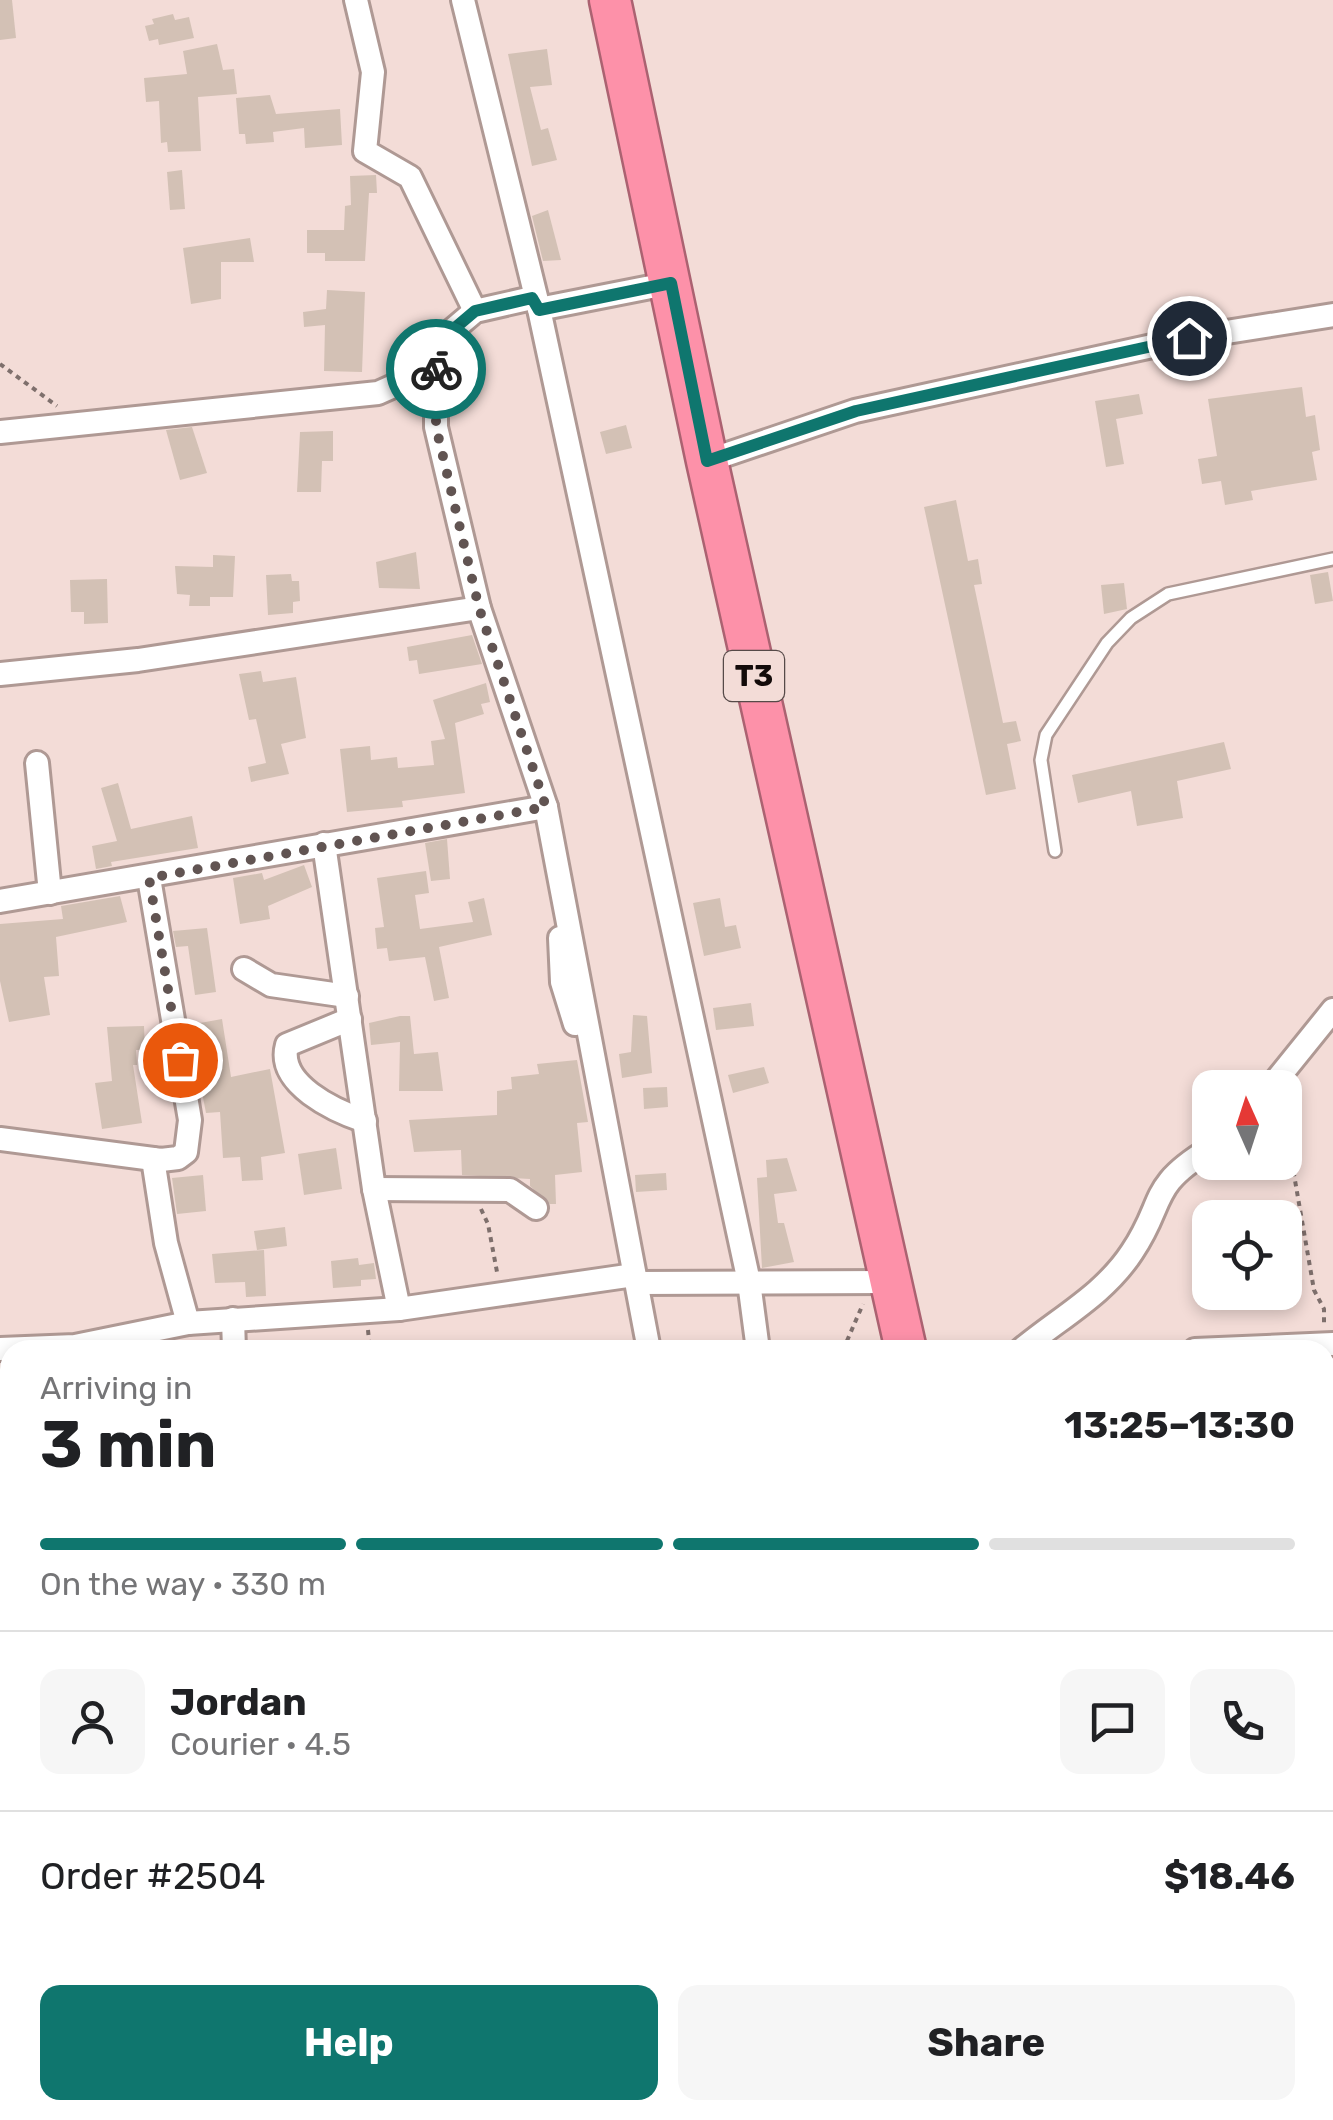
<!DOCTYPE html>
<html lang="en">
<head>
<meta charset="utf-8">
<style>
	:root { --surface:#fff; --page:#f6f6f6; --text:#202124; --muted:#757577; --line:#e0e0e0; --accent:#0f766e }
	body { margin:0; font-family:Rubik,sans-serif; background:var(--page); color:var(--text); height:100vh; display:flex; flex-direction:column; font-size:38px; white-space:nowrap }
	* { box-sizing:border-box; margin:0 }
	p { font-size:32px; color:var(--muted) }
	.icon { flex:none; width:55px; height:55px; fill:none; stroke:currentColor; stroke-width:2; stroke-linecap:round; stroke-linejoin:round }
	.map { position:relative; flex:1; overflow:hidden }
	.sheet { position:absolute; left:0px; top:1340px; width:1335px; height:780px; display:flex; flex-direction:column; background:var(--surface); border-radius:30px 30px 0 0; box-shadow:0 5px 15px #0003 }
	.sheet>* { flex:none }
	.needle { width:65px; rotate:357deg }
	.controls { position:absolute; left:1192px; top:1070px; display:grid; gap:20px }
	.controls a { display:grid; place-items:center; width:110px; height:110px; border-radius:20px; background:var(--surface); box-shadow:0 5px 15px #0003; font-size:50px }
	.pin { position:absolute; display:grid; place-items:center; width:85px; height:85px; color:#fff; margin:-42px; border:5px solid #fff; border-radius:50%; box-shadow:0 2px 10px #0007 }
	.courier { position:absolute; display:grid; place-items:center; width:100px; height:100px; margin:-50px; border:8px solid #0f766e; border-radius:50%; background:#fff; color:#222; box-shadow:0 2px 12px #0007 }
	.head em { font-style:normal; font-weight:700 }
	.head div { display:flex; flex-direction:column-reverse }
	.head { display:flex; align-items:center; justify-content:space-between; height:170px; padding:0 40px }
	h1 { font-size:65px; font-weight:700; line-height:75px }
	.bar { display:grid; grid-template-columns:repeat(4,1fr); gap:15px 10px; align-content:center; height:120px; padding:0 40px }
	.bar i { height:12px; border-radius:8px; background:var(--line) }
	.bar .on { background:var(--accent) }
	.bar p { grid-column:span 4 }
	.line { display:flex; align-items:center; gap:25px; padding:0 40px; border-top:2px solid var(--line) }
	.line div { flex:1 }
	.round { display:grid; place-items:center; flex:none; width:105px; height:105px; border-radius:20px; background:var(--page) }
	.primary-button { display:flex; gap:20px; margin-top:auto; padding:20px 40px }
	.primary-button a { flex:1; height:115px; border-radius:20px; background:var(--accent); color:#fff; font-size:40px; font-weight:700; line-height:115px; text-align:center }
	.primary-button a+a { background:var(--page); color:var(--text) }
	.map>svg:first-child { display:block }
	.building { fill:#d3c1b5 }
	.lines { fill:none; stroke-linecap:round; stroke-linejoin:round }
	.lane-casing { stroke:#af9994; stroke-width:16 }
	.street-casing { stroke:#af9994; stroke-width:28 }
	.highway-casing { stroke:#ab6271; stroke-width:45 }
	.path { stroke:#7e6f6c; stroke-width:4; stroke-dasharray:5 5; stroke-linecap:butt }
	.lane { stroke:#fff; stroke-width:11 }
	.street { stroke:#fff; stroke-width:22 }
	.highway { stroke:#fd91a9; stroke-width:40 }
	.done { stroke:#615452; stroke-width:10; stroke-dasharray:0 18 }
	.route { stroke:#0f766e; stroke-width:12 }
	.labels { text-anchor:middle; stroke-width:8; stroke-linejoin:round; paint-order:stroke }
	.shield { fill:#f3dcd7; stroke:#564a48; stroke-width:2.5 }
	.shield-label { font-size:30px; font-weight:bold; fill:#130b0a }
</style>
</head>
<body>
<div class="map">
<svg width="1333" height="2120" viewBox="0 0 1333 2120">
	<rect width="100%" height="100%" fill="#f3dcd7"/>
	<!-- building -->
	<g class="building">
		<polygon points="0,0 12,0 16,38 0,40"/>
		<polygon points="173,14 175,20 189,17 194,38 159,45 158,39 149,41 145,26 154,24 152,19"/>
		<polygon points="217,44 223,70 234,69 237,94 198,97 201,151 168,152 167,142 161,143 159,101 146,102 144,78 187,74 183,51"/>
		<polygon points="547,49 552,85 530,87 541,130 548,128 557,160 532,166 508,54"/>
		<polygon points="270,95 276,114 340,109 342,145 305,148 304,128 273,132 274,142 246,144 245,134 239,134 236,98"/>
		<polygon points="182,170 185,209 170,210 167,172"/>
		<polygon points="376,175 377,193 369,193 365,261 325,261 325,253 307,253 307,230 344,230 345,206 351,205 350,176"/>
		<polygon points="548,210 561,260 543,261 541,253 532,216"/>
		<polygon points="250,238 254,262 221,262 221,299 191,304 183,248"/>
		<polygon points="327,290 365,292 362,372 324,371 325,325 304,327 303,312 326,309"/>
		<polygon points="1302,387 1306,417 1315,415 1320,450 1312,452 1317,480 1251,491 1253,500 1225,505 1221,481 1202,484 1198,459 1217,456 1208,399"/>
		<polygon points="1139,394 1143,414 1116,419 1124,464 1106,467 1095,401"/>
		<polygon points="626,425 632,448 606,454 600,432"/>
		<polygon points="192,427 207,473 180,480 166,430"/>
		<polygon points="333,431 333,461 322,461 321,492 297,492 300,432"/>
		<polygon points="956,500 968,561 978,559 982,584 974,585 1003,723 1016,721 1021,741 1007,744 1016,789 986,795 924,507"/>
		<polygon points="416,552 420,589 379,588 376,562"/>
		<polygon points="213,555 235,556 233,597 210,597 210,606 189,606 190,595 177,594 175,566 213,567"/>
		<polygon points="1328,572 1333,601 1315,604 1310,575"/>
		<polygon points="291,574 292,581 299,581 300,601 293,602 293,613 268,615 266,575"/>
		<polygon points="107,579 108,623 84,624 84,612 71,612 70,580"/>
		<polygon points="1124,583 1127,609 1104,614 1101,585"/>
		<polygon points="472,635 482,664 419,674 417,660 409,661 407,647"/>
		<polygon points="261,671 263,682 296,677 306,738 281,744 289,774 251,782 248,767 266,763 256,719 249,720 239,674"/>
		<polygon points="486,683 490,702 481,704 484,714 455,723 465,793 402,801 403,807 347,812 340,749 370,746 371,760 397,757 398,768 434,765 431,741 445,739 433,700"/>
		<polygon points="1224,742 1231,769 1177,781 1183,818 1137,826 1131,791 1078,803 1072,775"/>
		<polygon points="118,783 131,829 192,816 198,848 111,862 112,866 96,869 92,846 117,841 101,788"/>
		<polygon points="447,839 450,879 431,881 425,843"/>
		<polygon points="304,865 312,887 268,906 270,919 240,924 233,878 262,873 264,880"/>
		<polygon points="426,871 429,893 415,895 420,929 473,922 468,902 484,898 492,935 439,947 449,998 434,1001 425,957 389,961 387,948 377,949 375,928 384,927 377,878"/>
		<polygon points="120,896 127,922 56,937 59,976 44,977 50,1015 9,1022 0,981 0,924 63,919 61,906"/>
		<polygon points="720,898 725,927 736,925 741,948 704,956 693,903"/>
		<polygon points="207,928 216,992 195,995 188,946 176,947 173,931"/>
		<polygon points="751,1003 754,1026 716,1030 713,1008"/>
		<polygon points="633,1015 647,1016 652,1073 622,1078 619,1054 631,1052"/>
		<polygon points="400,1016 410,1016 414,1054 438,1052 443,1091 399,1091 400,1042 371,1045 369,1023"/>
		<polygon points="222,1019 231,1077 270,1069 285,1153 261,1157 263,1180 242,1181 240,1157 223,1158 220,1112 206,1113 189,1025"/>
		<polygon points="144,1026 145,1050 136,1050 137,1065 133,1065 142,1123 102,1129 95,1083 112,1081 107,1027"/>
		<polygon points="577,1060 588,1122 577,1123 582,1172 555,1175 556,1204 550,1204 530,1186 530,1179 462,1175 461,1150 414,1152 409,1120 497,1115 497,1091 512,1089 511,1077 539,1074 537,1064"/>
		<polygon points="764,1067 769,1083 733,1093 728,1075"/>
		<polygon points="667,1087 668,1107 644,1109 643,1088"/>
		<polygon points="336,1148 342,1189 304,1195 298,1154"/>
		<polygon points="787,1158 797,1191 774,1194 778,1223 784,1223 794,1262 762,1268 757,1178 767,1177 766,1160"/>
		<polygon points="666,1173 667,1190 636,1192 635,1175"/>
		<polygon points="203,1175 206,1211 177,1214 172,1178"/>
		<polygon points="285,1227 287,1246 257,1250 254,1231"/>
		<polygon points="264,1250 266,1296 246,1297 245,1282 215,1283 212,1254"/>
		<polygon points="358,1258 359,1265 374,1263 376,1279 361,1280 361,1286 333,1288 331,1261"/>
	</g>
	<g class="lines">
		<!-- lane casing -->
		<g class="lane-casing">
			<polyline id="lane" points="1055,851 1041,760 1046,735 1107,643 1131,618 1168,594 1333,559"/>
		</g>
		<!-- street casing -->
		<g class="street-casing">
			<g id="street">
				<polyline points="356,0 373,72 365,151 410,177 475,311"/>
				<polyline points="463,0 539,309 749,1282 758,1350"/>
				<polyline points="539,309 671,283"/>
				<polyline points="436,344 436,427 479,608 546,807 649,1350"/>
				<polyline points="0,432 378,393 407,380 436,344 475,311 532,298"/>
				<polyline points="707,461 855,411 1189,338 1333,315"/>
				<polyline points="0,674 138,660 479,608"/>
				<polyline points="37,763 50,893"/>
				<polyline points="324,844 374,1189 399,1309"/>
				<polyline points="0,901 546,807"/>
				<polyline points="560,938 562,982 575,1024"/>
				<polyline points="244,969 271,985 347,996"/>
				<path d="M350,1019L287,1045C276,1084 335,1111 365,1121"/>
				<polyline points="1270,1088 1333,1010"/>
				<polyline points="0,1139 161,1160 178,1158 186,1152 190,1120 149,878"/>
				<polyline points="153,1159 166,1243 188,1323"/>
				<polyline points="374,1189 510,1190 536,1208"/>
				<polyline points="637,1283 888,1282"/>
				<polyline points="233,1319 234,1350"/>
				<polyline points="0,1349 75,1346 188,1323 399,1309 634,1275"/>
				<path d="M1021,1350C1059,1318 1104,1295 1132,1252C1166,1202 1147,1187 1210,1149"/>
				<polyline points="1195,1350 1333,1344"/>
				<polyline points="0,1634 10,1634"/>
				<polyline points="0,1883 10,1882"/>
				<polyline points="785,2110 789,2120"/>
				<polyline points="926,2110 928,2120"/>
				<polyline points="270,2120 302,2110"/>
			</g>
		</g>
		<!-- highway casing -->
		<g class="highway-casing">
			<g id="highway">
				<polyline points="610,0 707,461 906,1350"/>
				<polyline points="1071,2110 1073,2120"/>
			</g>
		</g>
		<!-- path -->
		<g class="path">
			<polyline points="0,364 57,406"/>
			<polyline points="1287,1102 1288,1140 1314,1290 1324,1309 1324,1323"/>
			<polyline points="481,1209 488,1224 497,1272"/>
			<polyline points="368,1330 370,1350"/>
			<polyline points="843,1350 863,1304"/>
			<polyline points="0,1796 10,1799"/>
			<polyline points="0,1819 10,1801"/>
			<polyline points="1325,1929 1333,1925"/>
			<polyline points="1325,2012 1333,2011"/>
			<polyline points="632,2110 640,2120"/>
		</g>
		<!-- lane -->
		<use href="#lane" class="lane"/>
		<!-- street -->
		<use href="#street" class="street"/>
		<!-- highway -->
		<use href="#highway" class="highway"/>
	</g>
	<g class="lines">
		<!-- done -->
		<polyline class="done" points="180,1060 149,878 546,807 479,608 436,427 436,369"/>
		<!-- route -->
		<polyline class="route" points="436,369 436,344 475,311 532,298 539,310 671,283 707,461 856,411 1189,338"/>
	</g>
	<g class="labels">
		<!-- shield labels -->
		<rect class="shield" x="724" y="651" width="60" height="50" rx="8"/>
		<g class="shield-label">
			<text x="754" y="686">T3</text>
		</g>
	</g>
</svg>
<div class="controls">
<a><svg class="needle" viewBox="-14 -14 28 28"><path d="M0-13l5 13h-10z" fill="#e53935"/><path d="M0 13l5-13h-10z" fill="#757577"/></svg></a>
<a><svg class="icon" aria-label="locate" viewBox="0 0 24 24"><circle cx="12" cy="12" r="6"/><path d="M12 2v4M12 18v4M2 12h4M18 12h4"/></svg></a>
</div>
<div class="pin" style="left:180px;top:1060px;background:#ea580c"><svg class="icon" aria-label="bag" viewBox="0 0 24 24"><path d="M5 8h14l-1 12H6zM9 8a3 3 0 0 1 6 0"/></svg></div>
<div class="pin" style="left:1189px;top:338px;background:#1f2937"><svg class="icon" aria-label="home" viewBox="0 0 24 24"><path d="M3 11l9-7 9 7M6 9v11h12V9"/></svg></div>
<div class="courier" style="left:436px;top:369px"><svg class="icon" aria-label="bike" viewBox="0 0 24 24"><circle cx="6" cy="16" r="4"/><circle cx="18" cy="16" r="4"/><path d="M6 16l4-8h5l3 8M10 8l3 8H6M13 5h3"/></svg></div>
<section class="sheet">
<div class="head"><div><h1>3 min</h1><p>Arriving in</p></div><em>13:25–13:30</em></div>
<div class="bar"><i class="on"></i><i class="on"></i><i class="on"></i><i></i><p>On the way · 330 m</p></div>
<div class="line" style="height:180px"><a class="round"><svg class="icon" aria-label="person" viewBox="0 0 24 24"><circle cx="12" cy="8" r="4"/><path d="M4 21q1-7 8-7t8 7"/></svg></a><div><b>Jordan</b><p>Courier · 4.5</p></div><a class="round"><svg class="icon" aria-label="chat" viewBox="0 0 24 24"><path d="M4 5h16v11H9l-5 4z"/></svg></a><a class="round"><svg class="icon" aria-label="phone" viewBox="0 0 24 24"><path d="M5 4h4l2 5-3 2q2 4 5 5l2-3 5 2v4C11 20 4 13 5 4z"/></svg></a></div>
<div class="line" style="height:130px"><div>Order #2504</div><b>$18.46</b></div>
<div class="primary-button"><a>Help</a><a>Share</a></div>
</section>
</div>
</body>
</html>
